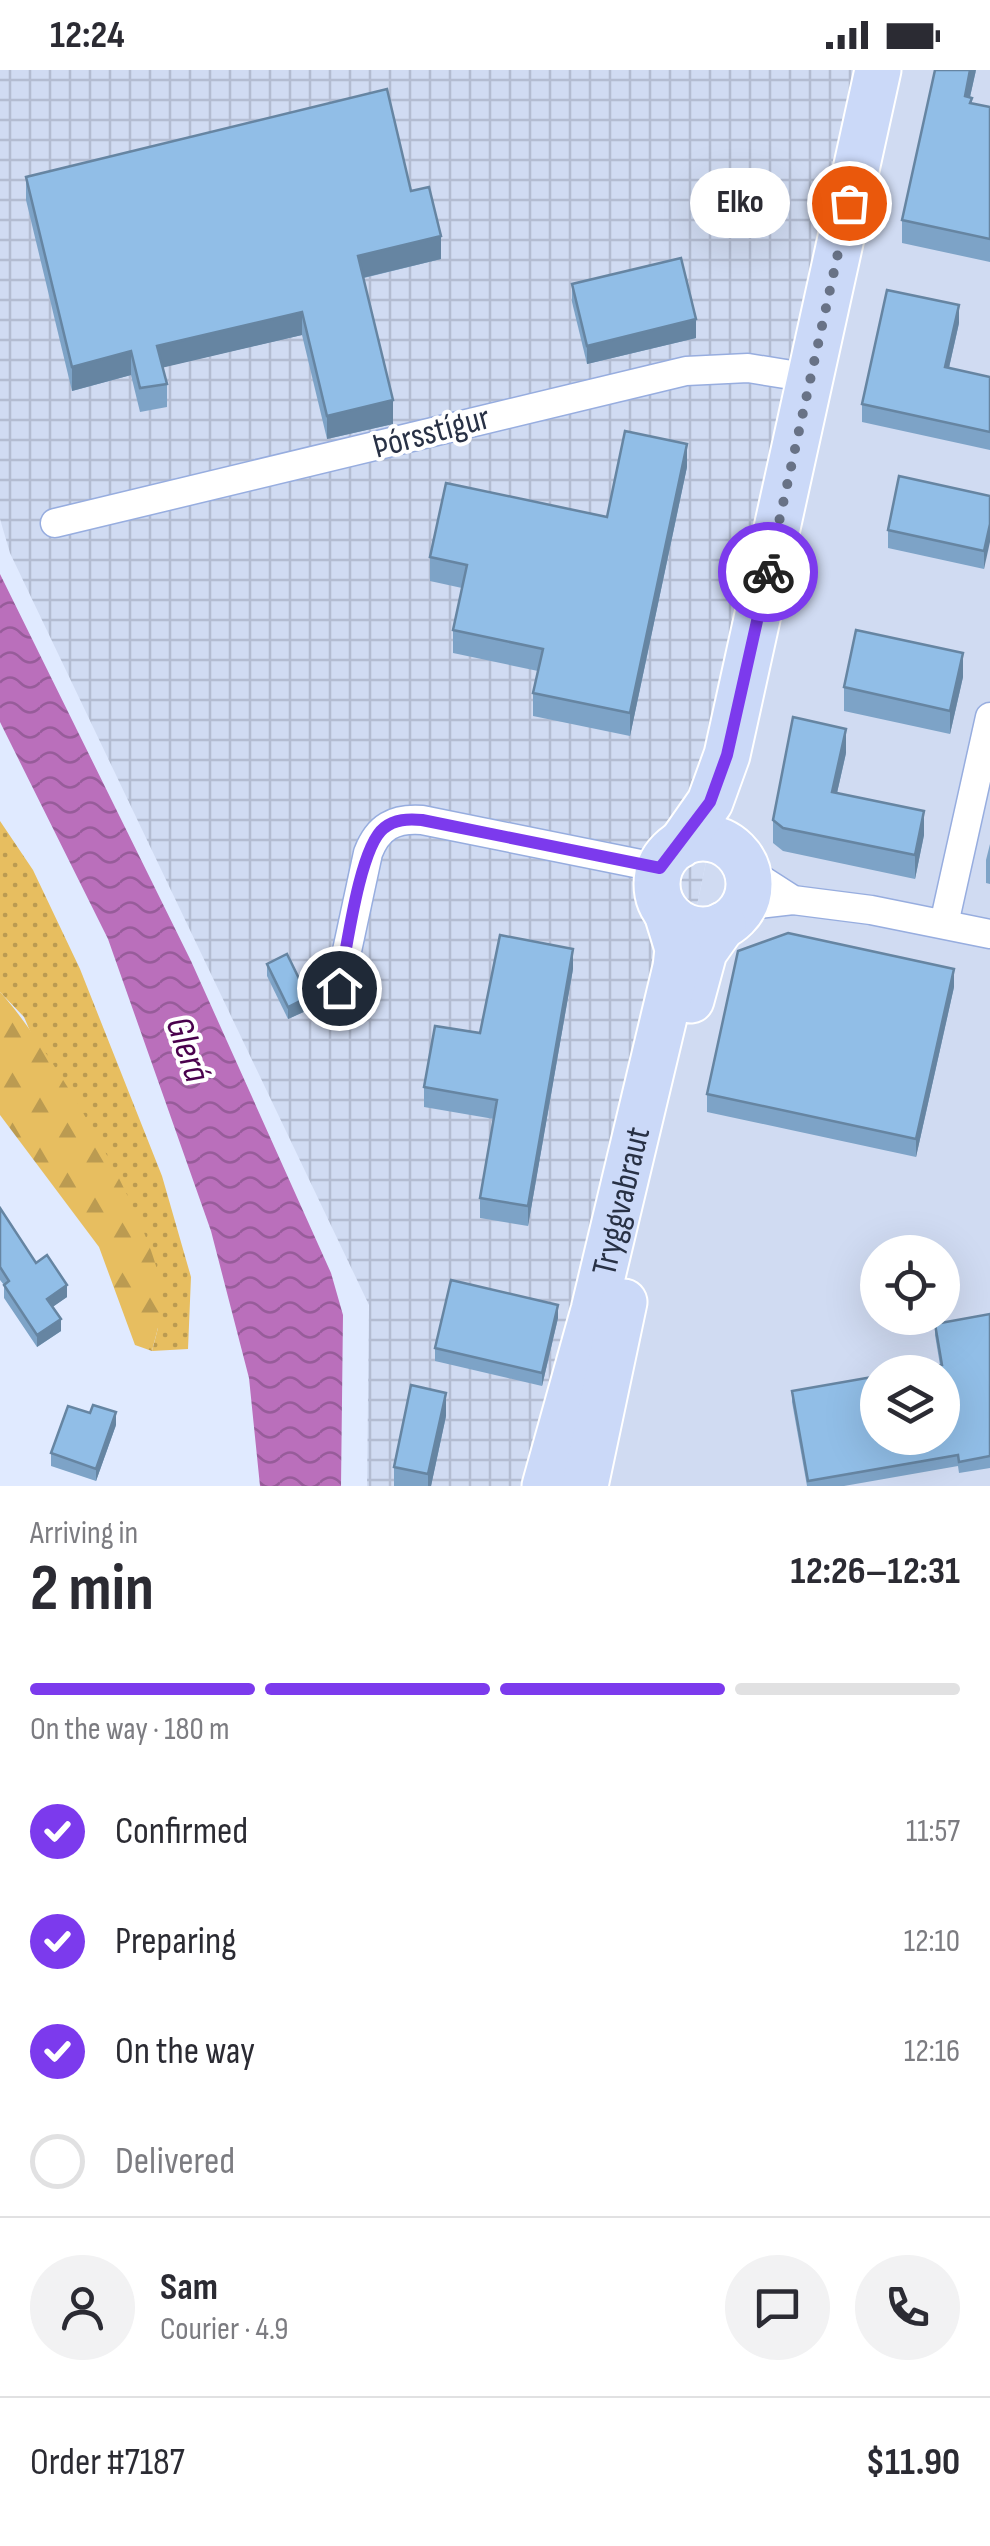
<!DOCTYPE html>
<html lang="en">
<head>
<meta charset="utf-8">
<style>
	:root { --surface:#fff; --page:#f2f2f3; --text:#2b2b33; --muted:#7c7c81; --line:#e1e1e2; --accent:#7c3aed }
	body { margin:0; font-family:"Sofia Sans Condensed",sans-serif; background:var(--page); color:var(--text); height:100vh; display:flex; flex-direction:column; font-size:38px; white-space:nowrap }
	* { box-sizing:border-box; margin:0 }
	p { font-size:32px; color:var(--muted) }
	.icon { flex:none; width:55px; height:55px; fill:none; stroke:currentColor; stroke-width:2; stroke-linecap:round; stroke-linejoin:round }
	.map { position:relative; height:1416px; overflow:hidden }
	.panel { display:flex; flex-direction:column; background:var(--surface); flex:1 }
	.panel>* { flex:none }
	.buttons { position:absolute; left:860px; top:1165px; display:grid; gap:20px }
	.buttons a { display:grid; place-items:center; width:100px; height:100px; border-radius:50%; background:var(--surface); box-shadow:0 10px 40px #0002; font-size:50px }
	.pin { position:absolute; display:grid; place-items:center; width:85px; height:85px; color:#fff; margin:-42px; border:5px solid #fff; border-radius:50%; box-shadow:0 2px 10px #0007 }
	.courier { position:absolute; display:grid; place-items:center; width:100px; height:100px; margin:-50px; border:8px solid #7c3aed; border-radius:50%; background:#fff; color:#222; box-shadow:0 2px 12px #0007 }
	.bubble { position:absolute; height:70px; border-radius:35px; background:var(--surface); box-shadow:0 10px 40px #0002; font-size:32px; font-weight:700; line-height:70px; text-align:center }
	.headline em { font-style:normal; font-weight:700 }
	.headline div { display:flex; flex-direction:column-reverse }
	.headline { display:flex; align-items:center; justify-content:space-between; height:170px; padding:0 30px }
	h1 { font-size:65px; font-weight:700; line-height:75px }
	.bar { display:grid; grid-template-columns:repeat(4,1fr); gap:15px 10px; align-content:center; height:120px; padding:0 30px }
	.bar i { height:12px; border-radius:8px; background:var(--line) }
	.bar .on { background:var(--accent) }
	.bar p { grid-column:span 4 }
	.line { display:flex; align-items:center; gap:25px; padding:0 30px; border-top:2px solid var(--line) }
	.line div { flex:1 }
	.round { display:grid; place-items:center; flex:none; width:105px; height:105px; border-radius:52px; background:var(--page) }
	ol { padding:0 30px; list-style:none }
	li { display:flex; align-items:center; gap:30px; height:110px }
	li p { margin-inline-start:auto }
	li .icon { padding:10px; border-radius:50%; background:var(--accent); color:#fff; stroke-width:4 }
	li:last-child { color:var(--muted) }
	li i { width:55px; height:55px; border:5px solid var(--line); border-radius:50% }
	.status { display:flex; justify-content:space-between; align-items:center; height:70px; padding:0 50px; background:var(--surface); direction:ltr }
	.status svg { height:28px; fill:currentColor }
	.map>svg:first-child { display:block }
	.built { fill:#d0dbf2; fill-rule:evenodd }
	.industrial { fill:url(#industrial-grid) }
	.grass { fill:url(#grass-dots) }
	.forest { fill:url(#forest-firs) }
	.water { fill:url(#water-waves) }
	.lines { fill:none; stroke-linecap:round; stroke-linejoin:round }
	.street-casing { stroke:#97addf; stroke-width:31 }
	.primary-casing { stroke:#fff; stroke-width:49 }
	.street { stroke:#fff; stroke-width:28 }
	.primary { stroke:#cbd9f8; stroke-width:45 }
	.wall { fill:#7da3c7 }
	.shaded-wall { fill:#6685a2 }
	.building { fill:#91bee7; stroke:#6685a2; stroke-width:2.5 }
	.done { stroke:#687286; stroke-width:10; stroke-dasharray:0 18 }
	.route { stroke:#7c3aed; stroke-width:12 }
	.labels { text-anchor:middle; stroke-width:8; stroke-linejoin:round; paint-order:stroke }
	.street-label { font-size:35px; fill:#283145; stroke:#fff }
	.water-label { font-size:38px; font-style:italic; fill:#49004c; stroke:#fff }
</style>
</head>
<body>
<div class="status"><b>12:24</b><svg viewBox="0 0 49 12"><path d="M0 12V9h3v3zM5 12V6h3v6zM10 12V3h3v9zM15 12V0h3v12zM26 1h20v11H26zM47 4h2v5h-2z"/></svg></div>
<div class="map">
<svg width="990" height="1416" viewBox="0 0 990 1416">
	<defs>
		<pattern id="industrial-grid" width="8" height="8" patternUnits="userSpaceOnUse" patternTransform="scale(2.5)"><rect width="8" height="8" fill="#d0dbf2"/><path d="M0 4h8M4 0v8" fill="none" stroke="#b3bcd1"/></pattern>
		<pattern id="grass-dots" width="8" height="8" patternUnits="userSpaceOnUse" patternTransform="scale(2.5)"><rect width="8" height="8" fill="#e7be60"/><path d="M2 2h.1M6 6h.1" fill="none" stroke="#bb9b51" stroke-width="1.8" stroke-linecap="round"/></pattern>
		<pattern id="forest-firs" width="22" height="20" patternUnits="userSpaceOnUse" patternTransform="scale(2.5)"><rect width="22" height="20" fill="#e7be60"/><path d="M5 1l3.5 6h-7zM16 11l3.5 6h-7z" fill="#bb9b51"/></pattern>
		<pattern id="water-waves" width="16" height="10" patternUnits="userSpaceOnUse" patternTransform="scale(2.5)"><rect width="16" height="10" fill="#ba6fbb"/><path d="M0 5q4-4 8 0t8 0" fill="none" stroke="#975c9a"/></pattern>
	</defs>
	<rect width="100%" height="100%" fill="#e0eaff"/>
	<!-- built -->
	<path class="built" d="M870,0H990V1416H569L700,821ZM878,1182H942V1248H878ZM878,1302H942V1368H878Z"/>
	<!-- industrial -->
	<polygon class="industrial" points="0,0 870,0 700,821 569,1416 367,1416 369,1235 10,483 0,449"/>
	<!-- grass -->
	<polygon class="grass" points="0,751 33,800 80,899 162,1106 191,1207 188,1279 152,1281 158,1258 24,947 0,922"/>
	<!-- forest -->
	<path class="forest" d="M0,922C46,971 161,1162 162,1227C163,1245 156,1264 152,1281L135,1275L99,1177L0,1045Z"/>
	<!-- water -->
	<polygon class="water" points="0,504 191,891 331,1203 343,1245 341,1416 260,1416 249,1308 211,1161 108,869 0,652"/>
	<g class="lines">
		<!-- street casing -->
		<g class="street-casing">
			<g id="street">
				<polyline points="55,453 686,301 748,298 810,308"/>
				<polyline points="746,800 793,830 871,840 990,864"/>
				<polyline points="739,842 758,834 793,830"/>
				<polyline points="944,854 990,647"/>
				<path d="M339,918L368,783C378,757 394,748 422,750L660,798"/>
			</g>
		</g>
		<!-- primary casing -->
		<g class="primary-casing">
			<g id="primary">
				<circle cx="703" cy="814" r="46"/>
				<polyline points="680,775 710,732 727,685 878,0"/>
				<polyline points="691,930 704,882 723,855"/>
				<path id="s1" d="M545,1416L594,1240L676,897L678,879L667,843"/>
				<polyline points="585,1416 624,1232"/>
			</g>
		</g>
		<!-- street -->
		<use href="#street" class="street"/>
		<!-- primary -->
		<use href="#primary" class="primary"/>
	</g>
	<!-- wall -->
	<g class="wall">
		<polygon points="976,0 970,27 972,33 990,37 990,192 902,173 902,150"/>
		<polygon points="26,107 411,121 441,189 364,208 393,354 327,369 302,265 163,297 167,314 167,337 140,342 131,305 72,321 26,130"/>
		<polygon points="572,214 696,268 587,294 572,232"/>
		<polygon points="959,253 949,298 990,307 990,380 862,352 862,334"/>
		<polygon points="687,397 630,666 533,646 533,623 538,601 453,583 453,560 462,518 430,511 430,487 607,447"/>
		<polygon points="990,426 984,499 888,478 888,460"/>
		<polygon points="963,607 950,664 844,641 844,617"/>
		<polygon points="846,683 837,723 924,765 915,809 783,781 773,773 773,750"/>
		<polygon points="990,774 990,814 986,813 986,790"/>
		<polygon points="267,894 308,940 288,949 267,906"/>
		<polygon points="573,899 528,1156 480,1148 480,1128 494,1049 424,1037 424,1017 480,963"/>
		<polygon points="954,917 916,1087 707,1042 707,1024"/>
		<polygon points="0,1138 36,1193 67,1227 52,1237 61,1261 37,1277 4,1228 4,1215 0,1210"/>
		<polygon points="990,1244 990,1398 959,1403 958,1396 844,1416 807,1416 792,1332 792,1321 940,1295 935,1265 935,1254"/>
		<polygon points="558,1248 542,1316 435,1291 435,1278"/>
		<polygon points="446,1346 431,1416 394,1416 394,1397"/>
		<polygon points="116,1355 96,1411 51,1396 51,1383"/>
	</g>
	<!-- shaded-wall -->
	<g class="shaded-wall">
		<polygon points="970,0 976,0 965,49 965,26"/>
		<polygon points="441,166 441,189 358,209 358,186"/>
		<polygon points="959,235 959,253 945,315 945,297"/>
		<polygon points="302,242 302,265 157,299 157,276"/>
		<polygon points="696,249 696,268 587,294 587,276"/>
		<polygon points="131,281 131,305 72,321 72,297"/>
		<polygon points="393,330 393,354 327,369 327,346"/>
		<polygon points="687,374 687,397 630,666 630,643"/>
		<polygon points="990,454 990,472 984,499 984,481"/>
		<polygon points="963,583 963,607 950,664 950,641"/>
		<polygon points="846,659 846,683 832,745 832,722"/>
		<polygon points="924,741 924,765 915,809 915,785"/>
		<polygon points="573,879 573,899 528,1156 528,1136"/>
		<polygon points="954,899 954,917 916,1087 916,1069"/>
		<polygon points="308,927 308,940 288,949 288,937"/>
		<polygon points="67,1215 67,1227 47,1241 47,1229"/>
		<polygon points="558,1235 558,1248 542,1316 542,1303"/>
		<polygon points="61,1249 61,1261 37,1277 37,1265"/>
		<polygon points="446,1323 446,1346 431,1416 428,1416 428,1404"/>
		<polygon points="116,1342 116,1355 96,1411 96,1399"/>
	</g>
	<!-- building -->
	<g class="building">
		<polygon points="935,0 970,0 965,26 972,28 970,33 990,37 990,169 902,150"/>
		<polygon points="387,19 411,121 429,117 441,166 358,186 393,330 327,346 302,242 157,276 167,314 140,318 131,281 72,297 26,107"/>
		<polygon points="681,188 696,249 587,276 572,214"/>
		<polygon points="887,220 959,235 945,297 990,307 990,362 862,334"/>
		<polygon points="625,361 687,374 630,643 533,623 543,579 453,560 467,495 430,487 446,413 607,447"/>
		<polygon points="899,406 990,426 990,454 984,481 888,460"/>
		<polygon points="856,560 963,583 950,641 844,617"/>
		<polygon points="793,647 846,659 832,722 924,741 915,785 783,758 773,750"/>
		<polygon points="788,863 954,899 916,1069 707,1024 738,881"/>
		<polygon points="500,865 573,879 528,1136 480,1128 497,1030 424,1017 435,956 480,963"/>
		<polygon points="287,884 308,927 288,937 267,894"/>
		<polygon points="0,1138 36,1193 47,1185 67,1215 47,1229 61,1249 37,1265 4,1215 9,1211 0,1197"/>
		<polygon points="451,1210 558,1235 542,1303 435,1278"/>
		<polygon points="990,1244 990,1386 959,1392 958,1385 808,1411 792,1321 878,1306 878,1368 942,1368 942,1302 898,1302 942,1295 935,1254"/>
		<polygon points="411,1315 446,1323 428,1404 394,1397"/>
		<polygon points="93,1335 116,1342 96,1399 51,1383 68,1336 90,1343"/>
	</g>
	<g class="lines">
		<!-- done -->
		<polyline class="done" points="768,502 849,133"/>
		<!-- route -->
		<path class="route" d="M339,918C346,884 359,777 384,758C395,749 408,749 422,750L660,798L710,732L727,685L768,502"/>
	</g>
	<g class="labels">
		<!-- street labels -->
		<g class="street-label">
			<text transform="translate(431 361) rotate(-15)" y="12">Þórsstígur</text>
			<text dy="12" stroke="none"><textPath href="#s1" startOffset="295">Tryggvabraut</textPath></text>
		</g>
		<!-- water labels -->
		<g class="water-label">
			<text transform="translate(189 979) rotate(71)" y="13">Glerá</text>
		</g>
	</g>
</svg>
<div class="buttons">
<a><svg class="icon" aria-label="locate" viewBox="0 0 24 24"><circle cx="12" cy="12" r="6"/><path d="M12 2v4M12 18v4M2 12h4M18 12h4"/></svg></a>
<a><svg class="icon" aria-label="layers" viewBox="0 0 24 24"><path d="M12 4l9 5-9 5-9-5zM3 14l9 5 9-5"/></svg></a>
</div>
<div class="pin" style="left:849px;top:133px;background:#ea580c"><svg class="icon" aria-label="bag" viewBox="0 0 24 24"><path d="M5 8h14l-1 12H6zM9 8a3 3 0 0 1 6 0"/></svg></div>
<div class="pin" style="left:339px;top:918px;background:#1f2937"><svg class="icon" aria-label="home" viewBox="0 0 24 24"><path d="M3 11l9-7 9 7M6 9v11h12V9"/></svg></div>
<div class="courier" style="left:768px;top:502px"><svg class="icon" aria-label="bike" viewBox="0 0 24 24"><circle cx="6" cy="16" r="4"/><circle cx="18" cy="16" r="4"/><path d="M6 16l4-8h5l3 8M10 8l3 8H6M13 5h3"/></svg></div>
<div class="bubble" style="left:690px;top:98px;width:100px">Elko</div>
</div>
<section class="panel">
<div class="headline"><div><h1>2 min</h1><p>Arriving in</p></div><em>12:26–12:31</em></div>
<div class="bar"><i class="on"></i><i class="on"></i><i class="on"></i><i></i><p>On the way · 180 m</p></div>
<ol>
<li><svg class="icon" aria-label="check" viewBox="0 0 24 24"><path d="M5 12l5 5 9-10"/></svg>Confirmed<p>11:57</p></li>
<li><svg class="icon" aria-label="check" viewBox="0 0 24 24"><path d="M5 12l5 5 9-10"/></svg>Preparing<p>12:10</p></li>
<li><svg class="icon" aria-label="check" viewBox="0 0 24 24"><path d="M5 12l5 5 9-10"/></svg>On the way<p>12:16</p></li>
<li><i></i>Delivered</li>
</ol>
<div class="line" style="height:180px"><a class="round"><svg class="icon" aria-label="person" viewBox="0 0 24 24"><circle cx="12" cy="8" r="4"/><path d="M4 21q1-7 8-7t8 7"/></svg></a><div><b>Sam</b><p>Courier · 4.9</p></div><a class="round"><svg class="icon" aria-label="chat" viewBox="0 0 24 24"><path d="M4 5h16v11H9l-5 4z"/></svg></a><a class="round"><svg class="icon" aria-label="phone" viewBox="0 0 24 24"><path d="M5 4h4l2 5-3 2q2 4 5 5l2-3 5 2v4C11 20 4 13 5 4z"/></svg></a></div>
<div class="line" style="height:130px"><div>Order #7187</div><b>$11.90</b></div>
</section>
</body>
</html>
